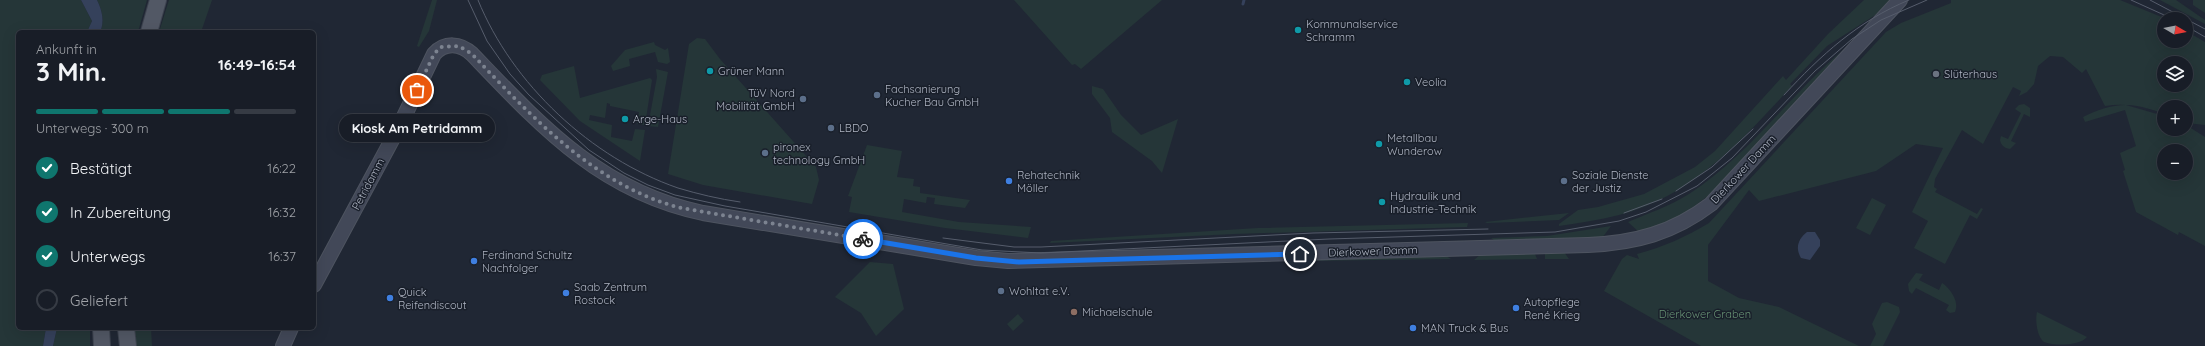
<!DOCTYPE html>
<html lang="de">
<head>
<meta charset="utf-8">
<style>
	:root { --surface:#181d27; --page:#252a33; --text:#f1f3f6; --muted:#9fa2a7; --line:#363b44; --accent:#0f766e }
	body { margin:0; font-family:Quicksand,sans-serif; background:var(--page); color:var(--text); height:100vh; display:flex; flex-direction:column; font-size:15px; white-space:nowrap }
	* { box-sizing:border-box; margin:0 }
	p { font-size:13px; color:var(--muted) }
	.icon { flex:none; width:22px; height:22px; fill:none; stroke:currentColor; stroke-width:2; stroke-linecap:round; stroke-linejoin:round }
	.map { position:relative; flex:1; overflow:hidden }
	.sheet { position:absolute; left:16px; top:30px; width:300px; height:300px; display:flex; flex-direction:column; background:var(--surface); border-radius:6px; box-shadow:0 4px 16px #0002,0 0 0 1px var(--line) }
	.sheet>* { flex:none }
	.needle { width:26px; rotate:100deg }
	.controls { position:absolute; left:2157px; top:12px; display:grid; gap:8px }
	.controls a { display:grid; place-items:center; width:36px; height:36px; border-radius:50%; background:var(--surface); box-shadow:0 4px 16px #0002,0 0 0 1px var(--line); font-size:20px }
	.pin { position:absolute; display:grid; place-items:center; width:34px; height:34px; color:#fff; margin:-17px; border:2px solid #fff; border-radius:50%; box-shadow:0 1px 4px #0007 }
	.courier { position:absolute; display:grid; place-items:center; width:40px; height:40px; margin:-20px; border:3px solid #1a73e8; border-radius:50%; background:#fff; color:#222; box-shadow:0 1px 5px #0007 }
	.bubble { position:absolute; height:28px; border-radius:14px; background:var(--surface); box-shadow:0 4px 16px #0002,0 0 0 1px var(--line); font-size:13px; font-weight:700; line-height:28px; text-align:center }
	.head em { font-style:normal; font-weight:700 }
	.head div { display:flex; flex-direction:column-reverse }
	.head { display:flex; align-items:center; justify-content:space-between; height:68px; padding:0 20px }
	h1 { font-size:26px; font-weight:700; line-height:30px }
	.bar { display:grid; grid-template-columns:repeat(4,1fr); gap:6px 4px; align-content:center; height:48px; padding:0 20px }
	.bar i { height:5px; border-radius:3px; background:var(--line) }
	.bar .active { background:var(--accent) }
	.bar p { grid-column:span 4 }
	ol { padding:0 20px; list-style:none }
	li { display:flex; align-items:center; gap:12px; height:44px }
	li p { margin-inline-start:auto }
	li .icon { padding:4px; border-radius:50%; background:var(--accent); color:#fff; stroke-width:4 }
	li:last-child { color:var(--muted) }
	li i { width:22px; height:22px; border:2px solid var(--line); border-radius:50% }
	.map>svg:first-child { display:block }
	.green { fill:#253638; fill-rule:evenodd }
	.water { fill:#35415b }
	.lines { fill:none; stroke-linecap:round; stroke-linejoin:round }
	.stream { stroke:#35415b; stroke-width:3 }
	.secondary-casing { stroke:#4e5460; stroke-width:16 }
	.primary-casing { stroke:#3d434f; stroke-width:18 }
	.secondary { stroke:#424858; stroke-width:14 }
	.primary { stroke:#525865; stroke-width:16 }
	.tram { stroke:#565d6c; stroke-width:1 }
	.done { stroke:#7c8390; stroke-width:4; stroke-dasharray:0 7.2 }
	.route { stroke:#1a73e8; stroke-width:5 }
	.culture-dot { fill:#0f9aa8; stroke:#191f2a; stroke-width:1.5 }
	.worship-dot { fill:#6b7280; stroke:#191f2a; stroke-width:1.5 }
	.service-dot { fill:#5c6f8a; stroke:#191f2a; stroke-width:1.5 }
	.shop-dot { fill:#3f7fe0; stroke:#191f2a; stroke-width:1.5 }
	.education-dot { fill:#8d6e63; stroke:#191f2a; stroke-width:1.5 }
	.labels { text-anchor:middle; stroke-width:3; stroke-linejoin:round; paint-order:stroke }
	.poi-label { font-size:11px; fill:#aeb4c2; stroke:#191f2a; text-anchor:start }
	.street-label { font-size:11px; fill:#aeb4c2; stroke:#191f2a }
	.park-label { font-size:11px; fill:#679174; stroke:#191f2a }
</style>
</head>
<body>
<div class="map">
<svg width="2205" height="346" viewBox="0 0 2205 346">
	<rect width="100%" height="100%" fill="#202734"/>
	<!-- green -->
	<g class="green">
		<polygon points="0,0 81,0 92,21 87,32 18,32 18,328 46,328 43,346 0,346"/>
		<path d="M97,0H147L138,32H100C105,22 102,10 97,0Z"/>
		<polygon points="169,0 212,0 201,32 159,32"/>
		<polygon points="432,0 437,0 429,31 419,47 417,46"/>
		<polygon points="1014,0 1162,0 1081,69 1075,64 1072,65"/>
		<path d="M1864,0H1890L1880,12L1827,46L1790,84L1792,86C1742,140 1693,196 1619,215C1599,220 1579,223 1559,226V224L1578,210L1598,207L1644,194L1695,167L1715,151L1783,76L1786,80L1828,34Z"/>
		<path d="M1951,0H2120L2164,18L2166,19H2164V41H2186V31L2205,42V125L2186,123V107H2164V114C2144,106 2126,103 2105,106L2086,69L2082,73L2063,57L2050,56L2038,66L2034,84L2027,92L2019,96L2021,91L2013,87L1983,144L1962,130L1935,179L1934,187L1937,189L1935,192L1977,214L1981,208L1983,209L1977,219L1970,215L1945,264L1914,248L1928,221L1912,212L1943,148L1916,144L1876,171L1759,201L1749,190L1708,245V281L1739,298L1779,307L1859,346H1701L1604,291L1622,259L1627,255L1639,259L1637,254C1663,247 1686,237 1709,223L1886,32L1901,23L1951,3ZM2164,63H2186V85H2164Z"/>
		<polygon points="2160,0 2176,0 2205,20 2205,24"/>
		<polygon points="2193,0 2205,0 2205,13 2193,5"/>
		<polygon points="697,38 705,39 720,59 816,167 819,180 812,204 703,185 668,174 689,44"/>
		<polygon points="654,42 655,45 665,50 668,48 670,62 667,64 658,62 655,52 629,59 630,66 613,71 611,66 625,50"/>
		<path d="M1843,50L1713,192L1680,217L1640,233L1628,222C1649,213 1670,206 1689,194C1749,155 1789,96 1843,50Z"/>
		<polygon points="574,66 580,98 650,78 652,80 645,125 637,124 639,112 610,106 610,104 607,103 605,118 590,115 589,120 612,125 611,137 632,141 635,129 645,130 640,161 580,121 540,80 542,75"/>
		<polygon points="656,69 668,72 658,127 648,126 657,77"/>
		<polygon points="1092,86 1103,89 1121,115 1141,135 1178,119 1162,173 1152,161 1112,132 1110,118 1092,94"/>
		<path d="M2024,104L2030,108V117L2024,114L2011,141L2016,143L2010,149C2004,148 2001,145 2000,140L2001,136L2008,139L2021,113L2015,109L2019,105Z"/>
		<path d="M2126,105L2164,116V129H2186V125L2205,137V246L2179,232L2178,235L2136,212L2123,171L2125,170L2120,153L2136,146L2125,110L2085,122L2083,117C2097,110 2110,105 2126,105ZM2164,151H2186V173H2164Z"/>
		<polygon points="867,145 902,151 897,177 914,179 913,186 920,187 920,193 970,200 965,208 934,204 935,198 927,197 926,203 904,199 902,212 959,222 1031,227 1028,238 945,228 849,212 852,197 848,196"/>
		<polygon points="1872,198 1886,205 1870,235 1856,228"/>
		<polygon points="1569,213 1559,220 1487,223 1485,222"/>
		<polygon points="1468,223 1467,227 1234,234 1050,243 1051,241 1258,228"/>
		<polygon points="1611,226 1602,238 1498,243 1491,238 1547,236"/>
		<polygon points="1551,251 1564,252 1569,259 1545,259 1545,254"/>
		<polygon points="1531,252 1535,254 1537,259 1474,260 1481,254"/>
		<polygon points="1446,256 1451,259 1305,261 1308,258"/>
		<polygon points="870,262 893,264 904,309 876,336 861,313 835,297"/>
		<path d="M1916,273L1923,274L1919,280L1939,290L1942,283C1950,288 1960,302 1955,312L1950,313L1946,310L1949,305L1916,288L1912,294L1909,291L1908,284Z"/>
		<polygon points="1887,302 1899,307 1900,312 1883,346 1870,346 1876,334 1872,324 1882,303"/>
		<path d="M2037,312L2087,337C2080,346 2054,346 2044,342C2037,337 2035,320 2037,312Z"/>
		<polygon points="1018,314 1024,321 1013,331 1007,324"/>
		<polygon points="57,328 90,328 90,346 53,346"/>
		<polygon points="134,328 151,328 152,346 136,346"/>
	</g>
	<!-- water -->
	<g class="water">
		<path d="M81,0H97C102,10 105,22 100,32H87L92,21Z"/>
		<path d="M1807,232H1815L1820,240V246L1810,260L1801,258C1795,248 1798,239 1807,232Z"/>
		<polygon points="46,328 57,328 53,346 43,346"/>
	</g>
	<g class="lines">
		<!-- stream -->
		<polyline class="stream" points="1243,4 1244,0"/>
		<!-- secondary casing -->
		<g class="secondary-casing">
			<g id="secondary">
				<path d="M314,285L400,125L434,54C445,42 460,43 472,54C541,126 601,192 703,213L976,258L1008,261L1588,245C1635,243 1673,233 1711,204L1900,0"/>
				<polyline points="283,346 291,328"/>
			</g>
		</g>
		<!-- primary casing -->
		<g class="primary-casing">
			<g id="primary">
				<polyline points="149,32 158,0"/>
				<polyline points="101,328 102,346"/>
				<polyline points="126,328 128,346"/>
			</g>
		</g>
		<!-- secondary -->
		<use href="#secondary" class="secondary"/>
		<!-- primary -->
		<use href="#primary" class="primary"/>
		<!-- tram -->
		<g class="tram">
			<polyline points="468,0 487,41 510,74 529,95 589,150 624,173 648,185 675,195 725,206 982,250 1041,253 1329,239 1555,232 1619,221 1646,212 1697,186 1732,158 1815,71 1852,39 1881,20 1927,0"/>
			<path d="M478,0C512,84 591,158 678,188C698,194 719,199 740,202"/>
			<polyline points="2131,0 2173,19"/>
			<polyline points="2150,0 2205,29"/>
			<polyline points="2186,26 2205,37"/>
			<path d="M1784,95C1821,55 1858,21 1909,0"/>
			<polyline points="1676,191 1712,167 1753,129"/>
			<polyline points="1624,213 1662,199"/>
			<polyline points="943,238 1014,247 1041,247 1313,233 1488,229"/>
		</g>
	</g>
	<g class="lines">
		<!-- done -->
		<path class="done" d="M417,90L434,54L441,47L459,46L472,54C531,116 595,186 681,208L863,239"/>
		<!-- route -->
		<polyline class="route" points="863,239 976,258 1019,262 1300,254"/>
	</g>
	<!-- markers -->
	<g class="culture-dot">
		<circle cx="1298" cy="30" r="4"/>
		<circle cx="710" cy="71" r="4"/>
		<circle cx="1407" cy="82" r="4"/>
		<circle cx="625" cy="119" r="4"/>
		<circle cx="1379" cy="144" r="4"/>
		<circle cx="1382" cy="202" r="4"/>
	</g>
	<circle class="worship-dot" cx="1936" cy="74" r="4"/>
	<g class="service-dot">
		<circle cx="877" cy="95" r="4"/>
		<circle cx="803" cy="99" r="4"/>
		<circle cx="831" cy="128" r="4"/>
		<circle cx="765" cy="153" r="4"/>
		<circle cx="1564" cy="181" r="4"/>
		<circle cx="1001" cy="291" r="4"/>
	</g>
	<g class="shop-dot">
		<circle cx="1009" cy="181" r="4"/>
		<circle cx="474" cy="261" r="4"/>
		<circle cx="566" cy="293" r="4"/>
		<circle cx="390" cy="298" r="4"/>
		<circle cx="1516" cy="308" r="4"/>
		<circle cx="1413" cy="328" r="4"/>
	</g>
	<circle class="education-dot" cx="1074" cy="312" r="4"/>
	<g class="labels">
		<!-- poi labels -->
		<g class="poi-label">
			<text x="1306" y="28">Kommunalservice<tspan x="1306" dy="13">Schramm</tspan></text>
			<text x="718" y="75">Grüner Mann</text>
			<text x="1944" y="78">Slüterhaus</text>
			<text x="1415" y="86">Veolia</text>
			<text x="885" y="93">Fachsanierung<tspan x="885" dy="13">Kucher Bau GmbH</tspan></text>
			<text x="795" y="97" text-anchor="end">TüV Nord<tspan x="795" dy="13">Mobilität GmbH</tspan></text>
			<text x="633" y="123">Arge-Haus</text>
			<text x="839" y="132">LBDO</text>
			<text x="1387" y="142">Metallbau<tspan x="1387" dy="13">Wunderow</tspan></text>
			<text x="773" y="151">pironex<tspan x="773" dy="13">technology GmbH</tspan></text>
			<text x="1017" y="179">Rehatechnik<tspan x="1017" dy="13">Möller</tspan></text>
			<text x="1572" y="179">Soziale Dienste<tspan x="1572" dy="13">der Justiz</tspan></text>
			<text x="1390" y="200">Hydraulik und<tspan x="1390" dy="13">Industrie-Technik</tspan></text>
			<text x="482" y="259">Ferdinand Schultz<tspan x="482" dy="13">Nachfolger</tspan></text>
			<text x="574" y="291">Saab Zentrum<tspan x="574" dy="13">Rostock</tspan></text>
			<text x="1009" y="295">Wohltat e.V.</text>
			<text x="398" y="296">Quick<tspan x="398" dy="13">Reifendiscout</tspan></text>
			<text x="1524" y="306">Autopflege<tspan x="1524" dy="13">René Krieg</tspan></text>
			<text x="1082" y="316">Michaelschule</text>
			<text x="1421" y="332">MAN Truck &amp; Bus</text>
		</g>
		<!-- street labels -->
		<g class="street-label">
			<text transform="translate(1743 169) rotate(-47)" y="4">Dierkower Damm</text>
			<text transform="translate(368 184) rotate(-62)" y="4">Petridamm</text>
			<text transform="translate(1373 251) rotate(-2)" y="4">Dierkower Damm</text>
		</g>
		<!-- park labels -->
		<g class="park-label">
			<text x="1705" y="318">Dierkower Graben</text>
		</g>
	</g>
</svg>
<div class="controls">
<a><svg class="needle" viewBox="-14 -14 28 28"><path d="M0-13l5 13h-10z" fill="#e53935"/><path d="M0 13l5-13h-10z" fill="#9fa2a7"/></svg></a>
<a><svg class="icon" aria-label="layers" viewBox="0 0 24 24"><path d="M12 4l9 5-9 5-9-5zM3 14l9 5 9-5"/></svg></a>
<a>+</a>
<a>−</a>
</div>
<div class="pin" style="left:417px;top:90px;background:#ea580c"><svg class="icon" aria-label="bag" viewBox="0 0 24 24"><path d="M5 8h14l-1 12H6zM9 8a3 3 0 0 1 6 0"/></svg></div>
<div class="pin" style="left:1300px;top:254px;background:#1f2937"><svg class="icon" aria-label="home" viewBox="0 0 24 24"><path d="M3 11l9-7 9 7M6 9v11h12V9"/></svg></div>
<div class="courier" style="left:863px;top:239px"><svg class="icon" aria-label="bike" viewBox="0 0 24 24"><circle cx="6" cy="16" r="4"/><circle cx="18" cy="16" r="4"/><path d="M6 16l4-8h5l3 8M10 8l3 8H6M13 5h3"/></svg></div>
<div class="bubble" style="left:339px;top:114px;width:156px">Kiosk Am Petridamm</div>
<section class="sheet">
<div class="head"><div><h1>3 Min.</h1><p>Ankunft in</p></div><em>16:49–16:54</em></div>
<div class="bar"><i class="active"></i><i class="active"></i><i class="active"></i><i></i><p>Unterwegs · 300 m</p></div>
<ol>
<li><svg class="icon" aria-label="check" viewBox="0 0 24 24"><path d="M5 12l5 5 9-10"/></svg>Bestätigt<p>16:22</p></li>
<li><svg class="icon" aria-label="check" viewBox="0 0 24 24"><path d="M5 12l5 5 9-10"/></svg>In Zubereitung<p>16:32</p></li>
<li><svg class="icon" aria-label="check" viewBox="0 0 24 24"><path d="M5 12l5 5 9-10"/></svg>Unterwegs<p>16:37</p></li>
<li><i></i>Geliefert</li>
</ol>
</section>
</div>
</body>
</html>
